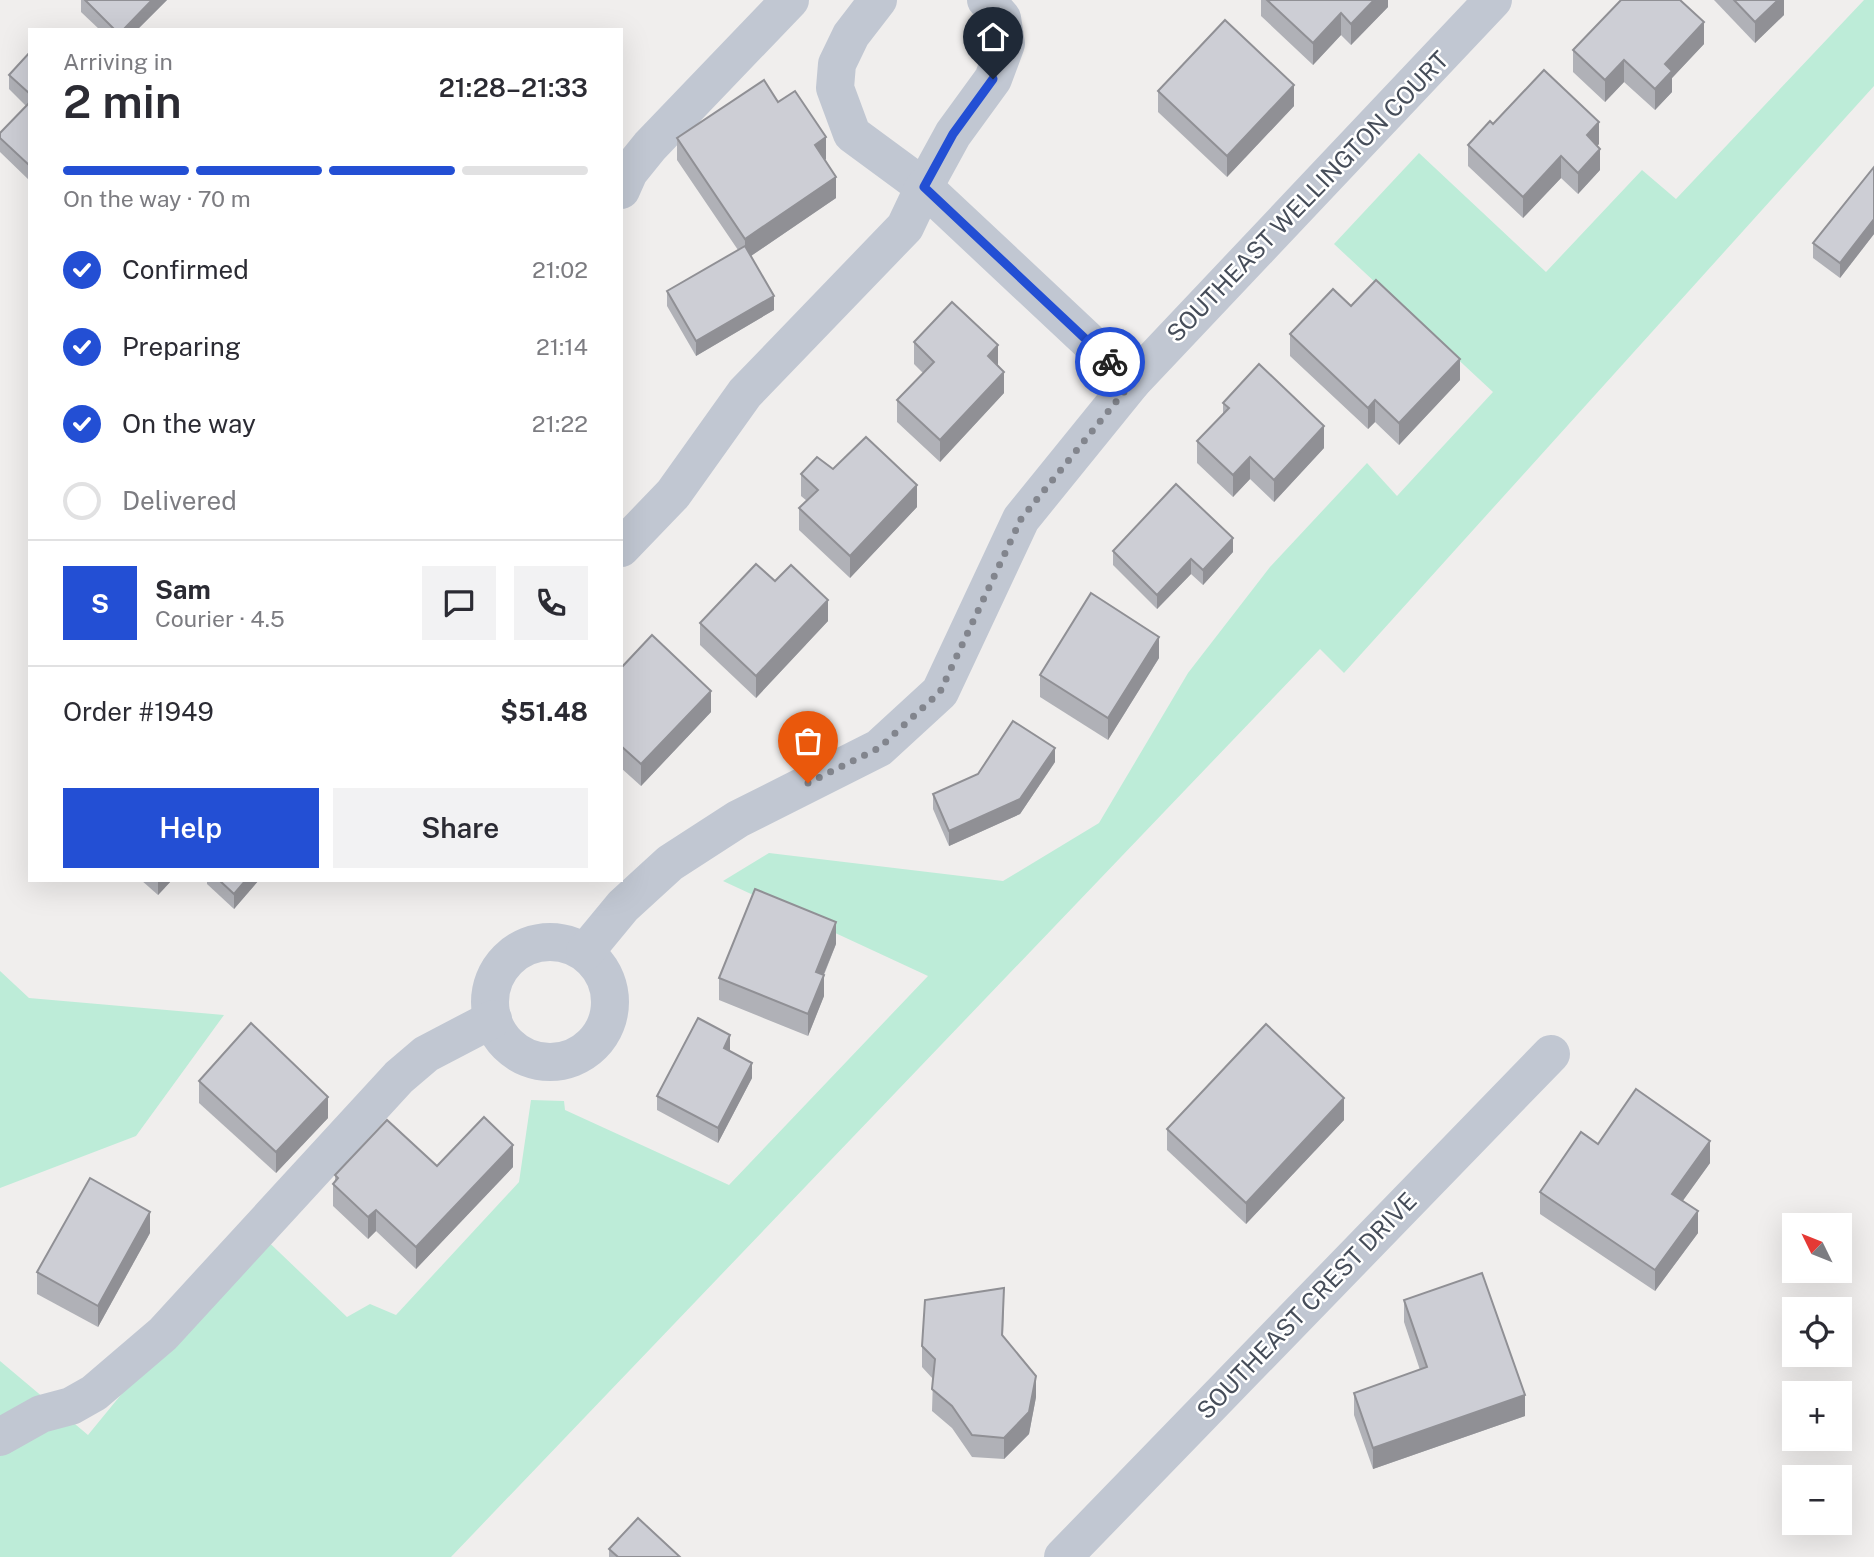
<!DOCTYPE html>
<html lang="en">
<head>
<meta charset="utf-8">
<style>
	:root { --surface:#fff; --page:#f2f2f3; --text:#2b2b33; --muted:#7c7c81; --line:#e1e1e2; --accent:#234fd4 }
	body { margin:0; font-family:"Public Sans",sans-serif; background:var(--page); color:var(--text); height:100vh; display:flex; flex-direction:column; font-size:26px; white-space:nowrap }
	* { box-sizing:border-box; margin:0 }
	p { font-size:23px; color:var(--muted) }
	.icon { flex:none; width:38px; height:38px; fill:none; stroke:currentColor; stroke-width:2; stroke-linecap:round; stroke-linejoin:round }
	.map { position:relative; flex:1; overflow:hidden }
	.panel { position:absolute; left:28px; top:28px; width:595px; height:854px; display:flex; flex-direction:column; background:var(--surface); border-radius:0px; box-shadow:0 7px 28px #0002 }
	.panel>* { flex:none }
	.needle { width:46px; rotate:313deg }
	.tools { position:absolute; left:1782px; top:1213px; display:grid; gap:14px }
	.tools a { display:grid; place-items:center; width:70px; height:70px; border-radius:0px; background:var(--surface); box-shadow:0 7px 28px #0002; font-size:35px }
	.pin { position:absolute; display:grid; place-items:center; width:60px; height:60px; color:#fff; margin:-72px -30px; border-radius:50% 50% 50% 0; rotate:-45deg; box-shadow:0 0 7px #0007 }
	.pin .icon { rotate:45deg }
	.courier { position:absolute; display:grid; place-items:center; width:70px; height:70px; margin:-35px; border:5px solid #234fd4; border-radius:50%; background:#fff; color:#222; box-shadow:0 2px 9px #0007 }
	.overview em { font-style:normal; font-weight:600 }
	.overview div { display:flex; flex-direction:column-reverse }
	.overview { display:flex; align-items:center; justify-content:space-between; height:119px; padding:0 35px }
	h1 { font-size:46px; font-weight:600; line-height:52px }
	.bar { display:grid; grid-template-columns:repeat(4,1fr); gap:10px 7px; align-content:center; height:84px; padding:0 35px }
	.bar i { height:9px; border-radius:5px; background:var(--line) }
	.bar .current { background:var(--accent) }
	.bar p { grid-column:span 4 }
	.line { display:flex; align-items:center; gap:18px; padding:0 35px; border-top:2px solid var(--line) }
	.line div { flex:1 }
	.round { display:grid; place-items:center; flex:none; width:74px; height:74px; border-radius:0px; background:var(--page) }
	ol { padding:0 35px; list-style:none }
	li { display:flex; align-items:center; gap:21px; height:77px }
	li p { margin-inline-start:auto }
	li .icon { padding:7px; border-radius:50%; background:var(--accent); color:#fff; stroke-width:4 }
	li:last-child { color:var(--muted) }
	li i { width:38px; height:38px; border:4px solid var(--line); border-radius:50% }
	.primary-button { display:flex; gap:14px; margin-top:auto; padding:14px 35px }
	.primary-button a { flex:1; height:80px; border-radius:0px; background:var(--accent); color:#fff; font-size:28px; font-weight:600; line-height:80px; text-align:center }
	.primary-button a+a { background:var(--page); color:var(--text) }
	.map>svg:first-child { display:block }
	.green { fill:#bdecd8 }
	.lines { fill:none; stroke-linecap:round; stroke-linejoin:round }
	.minor { stroke:#c1c7d2; stroke-width:38 }
	.wall { fill:#b0b1b7 }
	.shaded-wall { fill:#909095 }
	.building { fill:#cdced5; stroke:#909095; stroke-width:2 }
	.done { stroke:#82858d; stroke-width:7; stroke-dasharray:0 12.6 }
	.route { stroke:#234fd4; stroke-width:9 }
	.labels { text-anchor:middle; stroke-width:5; stroke-linejoin:round; paint-order:stroke }
	.street-label { font-size:24px; fill:#464d59; stroke:#fff }
</style>
</head>
<body>
<div class="map">
<svg width="1874" height="1557" viewBox="0 0 1874 1557">
	<rect width="100%" height="100%" fill="#f0eeed"/>
	<!-- green -->
	<g class="green">
		<polygon points="1864,0 1874,0 1874,86 1344,673 1320,649 451,1557 0,1557 0,1361 88,1435 256,1230 347,1317 370,1304 396,1315 519,1182 531,1100 564,1101 565,1110 729,1185 928,976 723,881 769,853 1003,881 1099,823 1188,673 1270,567 1367,463 1397,496 1493,392 1334,244 1419,153 1546,272 1642,170 1676,199"/>
		<polygon points="0,971 29,998 224,1015 136,1136 0,1188"/>
	</g>
	<g class="lines">
		<!-- minor -->
		<g class="minor">
			<polyline points="878,0 851,35 837,64 835,88 852,134 924,187 953,134 993,79 1006,44 1002,18 986,0"/>
			<polyline points="621,190 629,172 650,146 790,0"/>
			<polyline points="621,548 673,494 745,393 905,227 924,187 1132,382"/>
			<circle cx="550" cy="1002" r="60"/>
			<polyline points="585,952 623,906 670,863 738,819 879,748 940,692 1021,519 1132,382 1493,0"/>
			<polyline points="0,1437 41,1414 71,1406 94,1393 163,1334 399,1077 426,1054 493,1019"/>
			<polyline points="1063,1557 1551,1054"/>
		</g>
	</g>
	<!-- wall -->
	<g class="wall">
		<polygon points="81,0 167,0 137,30 100,30 81,12"/>
		<polygon points="1261,0 1388,0 1388,7 1351,45 1341,35 1313,65 1261,16"/>
		<polygon points="1714,0 1784,0 1784,15 1755,43"/>
		<polygon points="1704,44 1672,78 1672,92 1655,110 1624,82 1605,102 1573,72 1573,50"/>
		<polygon points="30,52 30,181 0,152 0,133 26,106 9,89 9,75"/>
		<polygon points="1158,91 1294,106 1227,177 1158,112"/>
		<polygon points="778,102 826,159 825,160 836,198 751,256 774,310 696,356 667,306 667,291 738,250 677,160 677,138"/>
		<polygon points="1493,124 1599,144 1597,146 1600,170 1578,194 1561,178 1523,218 1468,166 1468,145"/>
		<polygon points="1874,167 1874,234 1840,278 1813,258 1813,243"/>
		<polygon points="1351,306 1460,380 1399,445 1375,422 1368,429 1290,356 1290,334"/>
		<polygon points="914,342 998,365 1004,393 940,462 897,422 897,400 923,373 914,364"/>
		<polygon points="1223,403 1324,448 1274,502 1250,479 1233,497 1197,463 1197,441 1223,415"/>
		<polygon points="833,469 917,507 850,578 799,530 799,508 807,501 801,496 801,474"/>
		<polygon points="1113,551 1233,552 1203,585 1191,574 1157,609 1113,565"/>
		<polygon points="828,621 756,698 700,645 700,623"/>
		<polygon points="1159,658 1108,740 1040,697 1040,675"/>
		<polygon points="621,668 711,712 641,786 621,768"/>
		<polygon points="1055,762 1020,814 949,846 933,809 933,794"/>
		<polygon points="141,880 172,880 158,895"/>
		<polygon points="207,880 259,880 234,909 207,884"/>
		<polygon points="836,944 824,975 824,996 808,1036 719,1000 719,978"/>
		<polygon points="730,1050 730,1051 752,1078 718,1143 657,1110 657,1096"/>
		<polygon points="199,1081 328,1118 276,1173 199,1103"/>
		<polygon points="1344,1120 1246,1224 1167,1150 1167,1129"/>
		<polygon points="1598,1144 1710,1163 1682,1201 1698,1233 1655,1291 1540,1214 1540,1192"/>
		<polygon points="437,1166 513,1167 416,1269 376,1231 368,1239 333,1206 333,1184 335,1181 335,1175"/>
		<polygon points="150,1233 98,1327 37,1294 37,1272"/>
		<polygon points="1404,1300 1525,1416 1373,1469 1354,1415 1354,1393 1420,1370 1404,1322"/>
		<polygon points="1004,1309 1003,1336 1036,1397 1029,1434 1004,1459 972,1457 952,1428 932,1411 933,1379 922,1367 922,1346"/>
		<polygon points="609,1549 680,1557 609,1557"/>
	</g>
	<!-- shaded-wall -->
	<g class="shaded-wall">
		<polygon points="152,0 167,0 137,30 123,30"/>
		<polygon points="1374,0 1388,0 1388,7 1351,45 1351,24"/>
		<polygon points="1778,0 1784,0 1784,15 1755,43 1755,22"/>
		<polygon points="1341,13 1341,35 1313,65 1313,43"/>
		<polygon points="1704,22 1704,44 1672,78 1672,92 1655,110 1655,89 1665,64"/>
		<polygon points="1624,60 1624,82 1605,102 1605,80"/>
		<polygon points="1294,85 1294,106 1227,177 1227,156"/>
		<polygon points="1599,122 1599,144 1587,157 1587,135"/>
		<polygon points="826,137 826,159 815,166 815,145"/>
		<polygon points="1600,149 1600,170 1578,194 1578,173"/>
		<polygon points="1561,156 1561,178 1523,218 1523,197"/>
		<polygon points="836,177 836,198 745,260 745,239"/>
		<polygon points="1874,219 1874,234 1840,278 1840,263"/>
		<polygon points="774,296 774,310 696,356 696,341"/>
		<polygon points="998,345 998,367 988,356"/>
		<polygon points="1460,359 1460,380 1399,445 1399,423"/>
		<polygon points="1004,372 1004,393 940,462 940,440"/>
		<polygon points="1375,400 1375,422 1368,429 1368,408"/>
		<polygon points="1324,426 1324,448 1274,502 1274,480"/>
		<polygon points="1250,457 1250,479 1233,497 1233,475"/>
		<polygon points="917,485 917,507 850,578 850,556"/>
		<polygon points="1233,538 1233,552 1203,585 1203,570"/>
		<polygon points="1191,559 1191,574 1157,609 1157,595"/>
		<polygon points="828,600 828,621 756,698 756,676"/>
		<polygon points="1159,637 1159,658 1108,740 1108,718"/>
		<polygon points="711,691 711,712 641,786 641,764"/>
		<polygon points="1055,748 1055,762 1020,814 949,846 949,831"/>
		<polygon points="158,880 172,880 158,895"/>
		<polygon points="246,880 259,880 234,909 234,894"/>
		<polygon points="836,922 836,944 816,993 816,972"/>
		<polygon points="824,975 824,996 808,1036 808,1014"/>
		<polygon points="730,1035 730,1050 724,1062 724,1048"/>
		<polygon points="752,1063 752,1078 718,1143 718,1128"/>
		<polygon points="328,1097 328,1118 276,1173 276,1152"/>
		<polygon points="1344,1098 1344,1120 1246,1224 1246,1203"/>
		<polygon points="1710,1141 1710,1163 1672,1216 1672,1194"/>
		<polygon points="513,1145 513,1167 416,1269 416,1247"/>
		<polygon points="376,1210 376,1231 368,1239 368,1217"/>
		<polygon points="1698,1211 1698,1233 1655,1291 1655,1270"/>
		<polygon points="150,1212 150,1233 98,1327 98,1306"/>
		<polygon points="1036,1376 1036,1397 1029,1434 1004,1459 1004,1438"/>
		<polygon points="1525,1395 1525,1416 1373,1469 1373,1448"/>
	</g>
	<!-- building -->
	<g class="building">
		<polygon points="85,0 152,0 123,30 115,30"/>
		<polygon points="1267,0 1374,0 1351,24 1341,13 1313,43"/>
		<polygon points="1621,0 1680,0 1704,22 1665,64 1672,71 1655,89 1624,60 1605,80 1573,50"/>
		<polygon points="1734,0 1778,0 1755,22"/>
		<polygon points="1225,20 1294,85 1227,156 1158,91"/>
		<polygon points="30,52 30,94 9,75"/>
		<polygon points="1544,70 1599,122 1587,135 1600,149 1578,173 1561,156 1523,197 1468,145 1490,121 1493,124"/>
		<polygon points="764,80 778,102 795,91 826,137 815,145 836,177 745,239 677,138"/>
		<polygon points="30,102 30,166 0,138 0,133"/>
		<polygon points="1874,167 1874,219 1840,263 1813,243"/>
		<polygon points="745,246 774,296 696,341 667,291"/>
		<polygon points="1376,280 1460,359 1399,423 1375,400 1368,408 1290,334 1333,289 1351,306"/>
		<polygon points="952,302 998,345 988,356 1004,372 940,440 897,400 934,362 914,342"/>
		<polygon points="1259,364 1324,426 1274,480 1250,457 1233,475 1197,441 1229,408 1223,403"/>
		<polygon points="866,437 917,485 850,556 799,508 818,490 801,474 817,457 833,469"/>
		<polygon points="1176,484 1233,538 1203,570 1191,559 1157,595 1113,551"/>
		<polygon points="756,564 775,581 791,565 828,600 756,676 700,623"/>
		<polygon points="1091,593 1159,637 1108,718 1040,675"/>
		<polygon points="652,635 711,691 641,764 621,746 621,668"/>
		<polygon points="1013,721 1055,748 1020,799 949,831 933,794 978,774"/>
		<polygon points="219,880 246,880 234,894"/>
		<polygon points="755,889 836,922 816,972 824,975 808,1014 719,978"/>
		<polygon points="698,1018 730,1035 724,1048 752,1063 718,1128 657,1096"/>
		<polygon points="251,1023 328,1097 276,1152 199,1081"/>
		<polygon points="1266,1024 1344,1098 1246,1203 1167,1129"/>
		<polygon points="1636,1089 1710,1141 1672,1194 1698,1211 1655,1270 1540,1192 1581,1132 1598,1144"/>
		<polygon points="484,1117 513,1145 416,1247 376,1210 368,1217 333,1184 338,1178 335,1175 387,1120 437,1166"/>
		<polygon points="90,1178 150,1212 98,1306 37,1272"/>
		<polygon points="1482,1273 1525,1395 1373,1448 1354,1393 1427,1367 1404,1300"/>
		<polygon points="1004,1288 1002,1335 1036,1376 1029,1412 1004,1438 972,1435 952,1406 932,1389 935,1359 922,1346 925,1300"/>
		<polygon points="638,1518 680,1557 618,1557 609,1549"/>
	</g>
	<g class="lines">
		<!-- done -->
		<polyline class="done" points="808,783 879,748 940,692 1021,519 1132,382 1110,362"/>
		<!-- route -->
		<polyline class="route" points="993,79 953,134 924,187 1110,362"/>
	</g>
	<g class="labels">
		<!-- street labels -->
		<g class="street-label">
			<text transform="translate(1308 197) rotate(-46)" y="8">SOUTHEAST WELLINGTON COURT</text>
			<text transform="translate(1307 1306) rotate(-46)" y="8">SOUTHEAST CREST DRIVE</text>
		</g>
	</g>
</svg>
<div class="tools">
<a><svg class="needle" viewBox="-14 -14 28 28"><path d="M0-13l5 13h-10z" fill="#e53935"/><path d="M0 13l5-13h-10z" fill="#7c7c81"/></svg></a>
<a><svg class="icon" aria-label="locate" viewBox="0 0 24 24"><circle cx="12" cy="12" r="6"/><path d="M12 2v4M12 18v4M2 12h4M18 12h4"/></svg></a>
<a>+</a>
<a>−</a>
</div>
<div class="pin" style="left:808px;top:783px;background:#ea580c"><svg class="icon" aria-label="bag" viewBox="0 0 24 24"><path d="M5 8h14l-1 12H6zM9 8a3 3 0 0 1 6 0"/></svg></div>
<div class="pin" style="left:993px;top:79px;background:#1f2937"><svg class="icon" aria-label="home" viewBox="0 0 24 24"><path d="M3 11l9-7 9 7M6 9v11h12V9"/></svg></div>
<div class="courier" style="left:1110px;top:362px"><svg class="icon" aria-label="bike" viewBox="0 0 24 24"><circle cx="6" cy="16" r="4"/><circle cx="18" cy="16" r="4"/><path d="M6 16l4-8h5l3 8M10 8l3 8H6M13 5h3"/></svg></div>
<section class="panel">
<div class="overview"><div><h1>2 min</h1><p>Arriving in</p></div><em>21:28–21:33</em></div>
<div class="bar"><i class="current"></i><i class="current"></i><i class="current"></i><i></i><p>On the way · 70 m</p></div>
<ol>
<li><svg class="icon" aria-label="check" viewBox="0 0 24 24"><path d="M5 12l5 5 9-10"/></svg>Confirmed<p>21:02</p></li>
<li><svg class="icon" aria-label="check" viewBox="0 0 24 24"><path d="M5 12l5 5 9-10"/></svg>Preparing<p>21:14</p></li>
<li><svg class="icon" aria-label="check" viewBox="0 0 24 24"><path d="M5 12l5 5 9-10"/></svg>On the way<p>21:22</p></li>
<li><i></i>Delivered</li>
</ol>
<div class="line" style="height:126px"><b class="round" style="background:var(--accent);color:#fff">S</b><div><b>Sam</b><p>Courier · 4.5</p></div><a class="round"><svg class="icon" aria-label="chat" viewBox="0 0 24 24"><path d="M4 5h16v11H9l-5 4z"/></svg></a><a class="round"><svg class="icon" aria-label="phone" viewBox="0 0 24 24"><path d="M5 4h4l2 5-3 2q2 4 5 5l2-3 5 2v4C11 20 4 13 5 4z"/></svg></a></div>
<div class="line" style="height:91px"><div>Order #1949</div><b>$51.48</b></div>
<div class="primary-button"><a>Help</a><a>Share</a></div>
</section>
</div>
</body>
</html>
